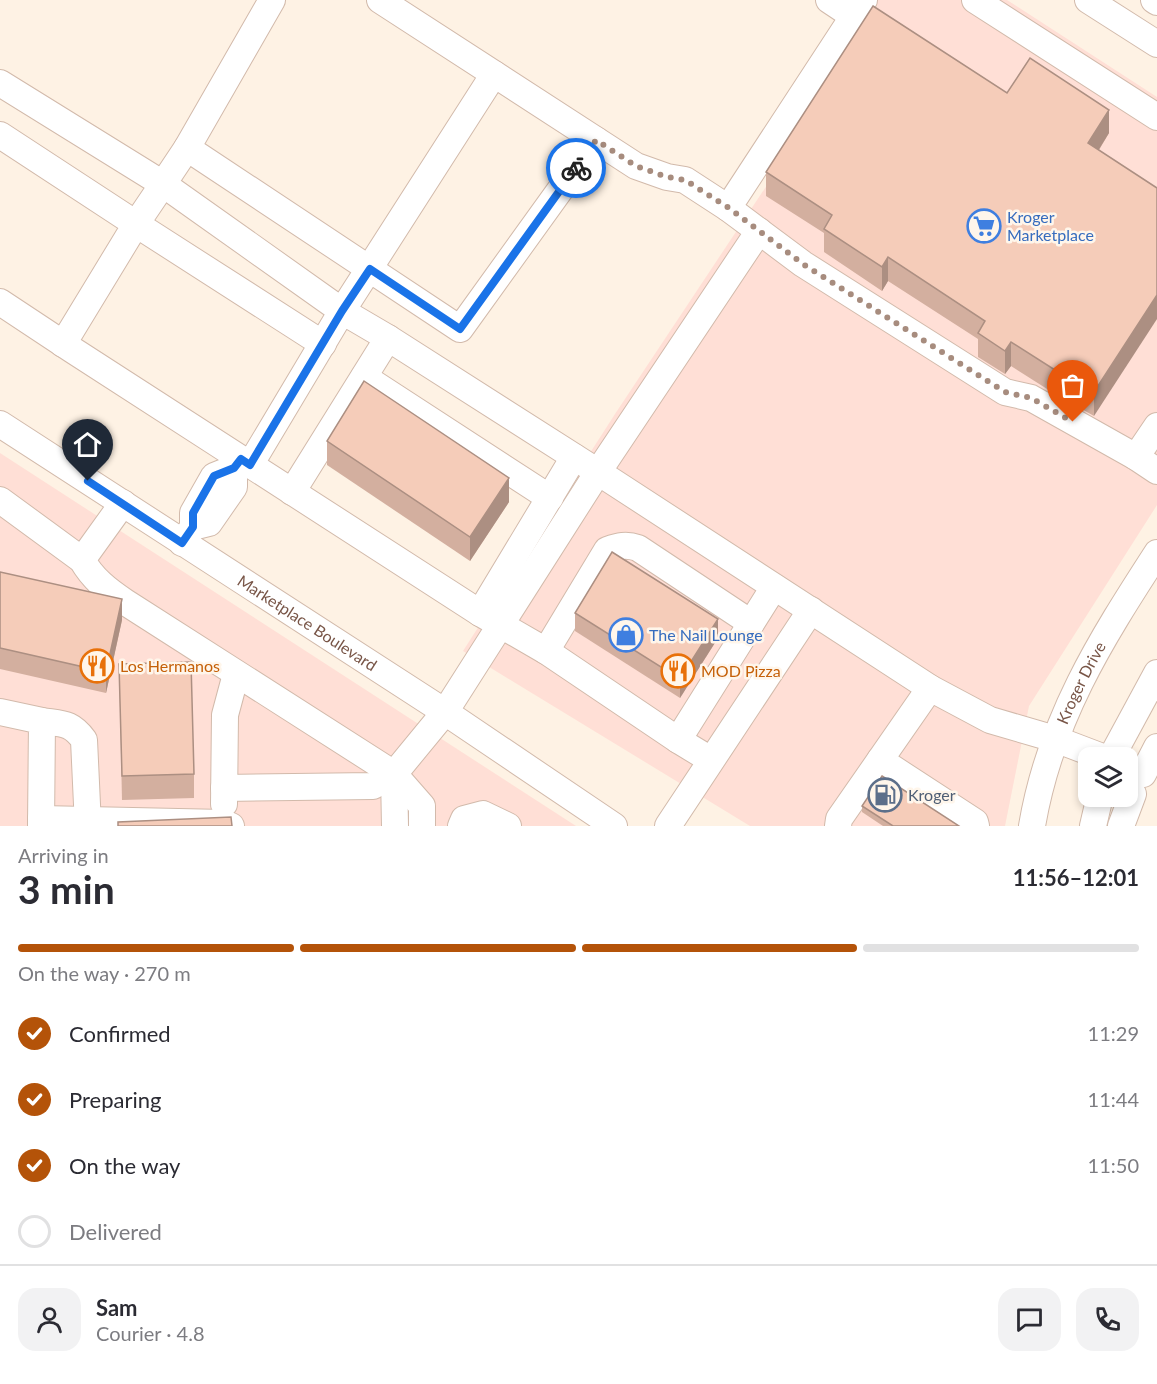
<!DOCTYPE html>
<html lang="en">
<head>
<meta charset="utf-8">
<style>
	:root { --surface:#fff; --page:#f2f2f3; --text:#2b2b33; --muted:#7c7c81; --line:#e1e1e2; --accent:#b45309 }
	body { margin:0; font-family:Lato,sans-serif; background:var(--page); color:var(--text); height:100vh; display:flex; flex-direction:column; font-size:22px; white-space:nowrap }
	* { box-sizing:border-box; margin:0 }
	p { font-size:20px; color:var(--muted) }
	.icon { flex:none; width:33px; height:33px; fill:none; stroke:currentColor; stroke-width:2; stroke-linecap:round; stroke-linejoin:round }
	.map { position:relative; height:826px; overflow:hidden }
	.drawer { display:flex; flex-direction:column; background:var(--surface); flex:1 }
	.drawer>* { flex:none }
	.buttons { position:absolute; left:1078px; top:747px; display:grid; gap:12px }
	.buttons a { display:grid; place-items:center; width:60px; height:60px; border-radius:12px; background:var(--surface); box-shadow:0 3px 9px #0003; font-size:30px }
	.pin { position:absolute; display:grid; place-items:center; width:51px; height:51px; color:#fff; margin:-62px -26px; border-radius:50% 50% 50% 0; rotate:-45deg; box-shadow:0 0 6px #0007 }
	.pin .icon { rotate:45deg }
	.courier { position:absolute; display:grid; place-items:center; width:60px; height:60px; margin:-30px; border:4px solid #1a73e8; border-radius:50%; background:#fff; color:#222; box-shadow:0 2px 8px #0007 }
	.headline em { font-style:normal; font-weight:700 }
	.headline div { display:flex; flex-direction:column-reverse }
	.headline { display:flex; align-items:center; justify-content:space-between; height:102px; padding:0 18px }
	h1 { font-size:39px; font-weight:700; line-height:45px }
	.bar { display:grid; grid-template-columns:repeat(4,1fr); gap:9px 6px; align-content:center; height:72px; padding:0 18px }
	.bar i { height:8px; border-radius:4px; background:var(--line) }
	.bar .current { background:var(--accent) }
	.bar p { grid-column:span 4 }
	.line { display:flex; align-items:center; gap:15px; padding:0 18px; border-top:2px solid var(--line) }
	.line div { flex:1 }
	.round { display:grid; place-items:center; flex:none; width:63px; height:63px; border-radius:18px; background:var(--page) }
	ol { padding:0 18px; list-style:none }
	li { display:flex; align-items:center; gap:18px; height:66px }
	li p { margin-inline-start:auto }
	li .icon { padding:6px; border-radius:50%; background:var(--accent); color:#fff; stroke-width:4 }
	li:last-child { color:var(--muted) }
	li i { width:33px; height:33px; border:3px solid var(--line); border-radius:50% }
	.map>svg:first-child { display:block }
	.commercial { fill:#ffdfd6 }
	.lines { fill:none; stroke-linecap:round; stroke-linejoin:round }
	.minor-casing { stroke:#d2baab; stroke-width:28 }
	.minor { stroke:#fff; stroke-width:26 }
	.wall { fill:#d3af9f }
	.shaded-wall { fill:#ac8f82 }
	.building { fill:#f5ccb9; stroke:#ac8f82; stroke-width:1.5 }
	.done { stroke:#a78c7e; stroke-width:6; stroke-dasharray:0 10.8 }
	.route { stroke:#1a73e8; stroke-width:8 }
	.labels { text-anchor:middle; stroke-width:5; stroke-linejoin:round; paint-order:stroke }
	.shop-label { font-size:16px; fill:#366cbe; stroke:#fff6eb; text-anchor:start }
	.street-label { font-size:16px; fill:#785547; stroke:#fff6eb }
	.food-label { font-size:16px; fill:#c56008; stroke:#fff6eb; text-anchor:start }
	.service-label { font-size:16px; fill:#4e5e75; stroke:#fff6eb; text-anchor:start }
</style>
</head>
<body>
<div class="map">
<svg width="1157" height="826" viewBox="0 0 1157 826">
	<rect width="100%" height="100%" fill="#fef2e4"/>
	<!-- commercial -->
	<g class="commercial">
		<polygon points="840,0 1007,0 1157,97 1157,505 1029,706 1005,826 750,826 463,651 615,414 870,30"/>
		<polygon points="0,453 576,826 0,826"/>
	</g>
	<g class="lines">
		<!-- minor casing -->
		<g class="minor-casing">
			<g id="minor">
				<polyline points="272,0 187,148 460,329 596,140"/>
				<polyline points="380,0 636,166 667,177 685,180 728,208"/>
				<polyline points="829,0 853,16"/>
				<polyline points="864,0 728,208 803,264 1005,392 1031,398 1136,457 1157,471"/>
				<polyline points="975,0 1157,117"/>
				<polyline points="1088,0 1157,44"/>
				<polyline points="1154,0 1157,2"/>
				<polyline points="0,83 163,184 136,224 323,344"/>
				<polyline points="0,135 136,224 63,344"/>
				<polyline points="187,148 163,184 342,311 494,74"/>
				<path d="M0,302L71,349L480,613L546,651L607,550C619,546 626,544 638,548L751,623"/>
				<polyline points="364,377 550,498"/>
				<path id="s1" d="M0,424L445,712L614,826"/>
				<polyline points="1136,457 1157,426"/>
				<polyline points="250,465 342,311 388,338 598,472 930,688 990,720 1055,739 1105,758"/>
				<polyline points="292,492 388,338"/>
				<path d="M0,500L82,560C93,579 107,590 125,602L394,774L395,826"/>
				<polyline points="193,527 209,523 234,487 234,468"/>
				<polyline points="182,543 193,527 193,513 214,476 234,468 241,459"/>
				<polyline points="82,560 123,503"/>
				<polyline points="480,613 574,457"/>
				<polyline points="546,651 678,740"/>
				<polyline points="0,712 42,721 41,826"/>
				<path d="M42,721C62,724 71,722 84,740L88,826"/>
				<polyline points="1111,758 1157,673"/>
				<polyline points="711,760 678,740 774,587"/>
				<polyline points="880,760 975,822 976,826"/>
				<polyline points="1143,774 1157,747"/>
				<polyline points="224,788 373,786 394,774"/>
				<polyline points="224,804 225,715 236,674"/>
				<polyline points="41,819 224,823 231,826"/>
				<polyline points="422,826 422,806 394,774 445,712 598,472 759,231"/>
				<polyline points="461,826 464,819 483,814 508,826"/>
				<polyline points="668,826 811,610"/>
				<polyline points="838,826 839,819 930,688"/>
				<path id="s2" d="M1032,826C1050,720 1100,641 1157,553"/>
				<polyline points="1093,826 1100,796"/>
				<polyline points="1121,826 1133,794"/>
			</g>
		</g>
		<!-- minor -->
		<use href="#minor" class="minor"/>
	</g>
	<!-- wall -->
	<g class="wall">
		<polygon points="1007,93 1109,133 1099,150 1094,416 1055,394 1011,366 1005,374 978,357 978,339 888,281 882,291 824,252 824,233 766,196 766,172"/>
		<polygon points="327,441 509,502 470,561 327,465"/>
		<polygon points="0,572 122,620 106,693 0,669"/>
		<polygon points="575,613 718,638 680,698 575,631"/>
		<polygon points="119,664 194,774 194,798 122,800"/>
		<polygon points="862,806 959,826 883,826 862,812"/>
	</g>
	<!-- shaded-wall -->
	<g class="shaded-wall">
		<polygon points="1109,110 1109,133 1088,167 1088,143"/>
		<polygon points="888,257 888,281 882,291 882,267"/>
		<polygon points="1157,295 1157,319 1094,416 1094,392"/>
		<polygon points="1011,342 1011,366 1005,374 1005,351"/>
		<polygon points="509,478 509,502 470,561 470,537"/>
		<polygon points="122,599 122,620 106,693 106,672"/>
		<polygon points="718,619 718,638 680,698 680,679"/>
	</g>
	<!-- building -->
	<g class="building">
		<polygon points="873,6 1007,93 1030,58 1109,110 1088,143 1157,188 1157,295 1094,392 1055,370 1011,342 1005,351 978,333 985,321 888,257 882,267 824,229 832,215 766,172"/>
		<polygon points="364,381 509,478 470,537 327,441"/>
		<polygon points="612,552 718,619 680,679 575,613"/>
		<polygon points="0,572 122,599 106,672 0,648"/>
		<polygon points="191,662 194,774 122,776 119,664"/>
		<polygon points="882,776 959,826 893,826 862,806"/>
		<polygon points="231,817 232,826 118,826 118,822"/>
	</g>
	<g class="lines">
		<!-- done -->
		<polyline class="done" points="576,168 596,140 636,166 667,177 685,180 729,208 803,264 1005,392 1031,398 1073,422"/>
		<!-- route -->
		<polyline class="route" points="88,481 182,543 193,527 193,513 214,476 234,468 241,459 250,465 342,311 370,269 460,329 576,168"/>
	</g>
	<!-- icons -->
	<defs>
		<g id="supermarket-ring" transform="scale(1.725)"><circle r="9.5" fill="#fff6eb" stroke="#3f7fe0" stroke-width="1.5"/><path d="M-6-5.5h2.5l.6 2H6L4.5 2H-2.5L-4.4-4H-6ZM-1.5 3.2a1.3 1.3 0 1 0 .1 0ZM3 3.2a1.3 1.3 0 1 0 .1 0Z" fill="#3f7fe0"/></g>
		<g id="shop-ring" transform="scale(1.725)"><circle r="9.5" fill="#fff6eb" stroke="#3f7fe0" stroke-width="1.5"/><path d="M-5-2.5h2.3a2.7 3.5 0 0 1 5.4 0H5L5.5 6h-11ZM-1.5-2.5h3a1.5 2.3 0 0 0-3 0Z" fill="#3f7fe0"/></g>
		<g id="restaurant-ring" transform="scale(1.725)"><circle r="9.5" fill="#fff6eb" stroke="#e8710a" stroke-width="1.5"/><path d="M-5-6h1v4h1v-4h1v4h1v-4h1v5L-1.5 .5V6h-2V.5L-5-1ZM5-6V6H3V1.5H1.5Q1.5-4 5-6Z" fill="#e8710a"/></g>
		<g id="fuel-ring" transform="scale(1.725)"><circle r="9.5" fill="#fff6eb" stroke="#5c6f8a" stroke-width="1.5"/><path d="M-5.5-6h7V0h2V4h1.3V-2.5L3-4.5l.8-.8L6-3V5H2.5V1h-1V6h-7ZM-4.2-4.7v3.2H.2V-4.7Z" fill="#5c6f8a"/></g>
	</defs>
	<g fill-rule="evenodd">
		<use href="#supermarket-ring" x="984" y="226"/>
		<use href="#shop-ring" x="626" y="635"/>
		<use href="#restaurant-ring" x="97" y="666"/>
		<use href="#restaurant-ring" x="678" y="671"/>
		<use href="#fuel-ring" x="885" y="795"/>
	</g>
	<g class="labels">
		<!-- shop labels -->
		<g class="shop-label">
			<text x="1007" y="223">Kroger<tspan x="1007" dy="18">Marketplace</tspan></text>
			<text x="649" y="641">The Nail Lounge</text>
		</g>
		<!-- street labels -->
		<g class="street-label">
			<text dy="6" stroke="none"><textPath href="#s1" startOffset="366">Marketplace Boulevard</textPath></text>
			<text dy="6" stroke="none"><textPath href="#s2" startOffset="152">Kroger Drive</textPath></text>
		</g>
		<!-- food labels -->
		<g class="food-label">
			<text x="120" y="672">Los Hermanos</text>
			<text x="701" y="677">MOD Pizza</text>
		</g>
		<!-- service labels -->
		<g class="service-label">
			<text x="908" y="801">Kroger</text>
		</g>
	</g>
</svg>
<div class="buttons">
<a><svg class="icon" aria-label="layers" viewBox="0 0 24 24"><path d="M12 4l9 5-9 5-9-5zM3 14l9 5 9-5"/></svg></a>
</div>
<div class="pin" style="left:1073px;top:422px;background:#ea580c"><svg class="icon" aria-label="bag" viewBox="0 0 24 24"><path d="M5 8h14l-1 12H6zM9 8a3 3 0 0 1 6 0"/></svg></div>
<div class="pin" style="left:88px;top:481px;background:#1f2937"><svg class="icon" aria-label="home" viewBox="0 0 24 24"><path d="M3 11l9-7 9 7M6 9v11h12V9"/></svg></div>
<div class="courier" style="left:576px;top:168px"><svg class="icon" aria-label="bike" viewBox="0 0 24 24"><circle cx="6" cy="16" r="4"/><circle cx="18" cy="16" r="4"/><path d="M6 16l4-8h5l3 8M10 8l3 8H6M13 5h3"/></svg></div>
</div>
<section class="drawer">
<div class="headline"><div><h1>3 min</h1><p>Arriving in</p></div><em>11:56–12:01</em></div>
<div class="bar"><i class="current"></i><i class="current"></i><i class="current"></i><i></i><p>On the way · 270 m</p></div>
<ol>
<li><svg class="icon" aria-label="check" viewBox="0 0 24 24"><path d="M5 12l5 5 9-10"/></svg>Confirmed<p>11:29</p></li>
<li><svg class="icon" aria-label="check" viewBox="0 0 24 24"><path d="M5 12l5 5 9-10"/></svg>Preparing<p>11:44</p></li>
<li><svg class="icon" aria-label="check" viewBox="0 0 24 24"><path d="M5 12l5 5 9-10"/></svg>On the way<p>11:50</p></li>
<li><i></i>Delivered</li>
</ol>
<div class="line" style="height:108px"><a class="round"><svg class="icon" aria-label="person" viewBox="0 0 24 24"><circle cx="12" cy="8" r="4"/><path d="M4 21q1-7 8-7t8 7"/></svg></a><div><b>Sam</b><p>Courier · 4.8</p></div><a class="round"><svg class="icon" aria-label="chat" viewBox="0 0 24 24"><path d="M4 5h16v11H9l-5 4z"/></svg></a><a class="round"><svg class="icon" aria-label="phone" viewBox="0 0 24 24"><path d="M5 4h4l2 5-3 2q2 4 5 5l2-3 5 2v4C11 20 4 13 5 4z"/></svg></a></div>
</section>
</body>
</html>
